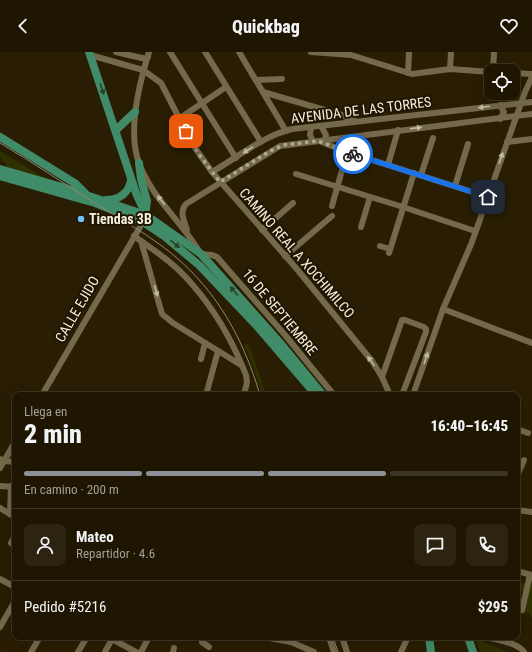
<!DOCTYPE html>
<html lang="es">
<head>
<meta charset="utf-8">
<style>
	:root { --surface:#1f1602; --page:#2c2311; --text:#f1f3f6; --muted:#a19f99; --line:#3c3524; --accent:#8c9099 }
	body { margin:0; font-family:"Roboto Condensed",sans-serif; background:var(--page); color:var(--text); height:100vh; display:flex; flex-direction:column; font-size:15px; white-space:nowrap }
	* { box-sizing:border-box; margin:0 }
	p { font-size:13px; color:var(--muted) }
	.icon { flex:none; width:22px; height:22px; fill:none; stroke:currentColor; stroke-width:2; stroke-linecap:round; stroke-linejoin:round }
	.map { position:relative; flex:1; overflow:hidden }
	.sheet { position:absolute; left:12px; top:340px; width:508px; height:248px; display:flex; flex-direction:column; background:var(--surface); border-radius:8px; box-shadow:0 4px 16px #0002,0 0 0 1px var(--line) }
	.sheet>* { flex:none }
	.buttons { position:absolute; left:484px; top:12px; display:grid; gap:8px }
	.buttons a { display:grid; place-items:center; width:36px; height:36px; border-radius:8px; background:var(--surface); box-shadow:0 4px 16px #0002,0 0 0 1px var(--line); font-size:20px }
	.pin { position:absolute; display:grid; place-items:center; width:34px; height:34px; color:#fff; margin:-17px; border-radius:8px; box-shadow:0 2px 6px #0006 }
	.courier { position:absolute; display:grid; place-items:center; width:40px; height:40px; margin:-20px; border:3px solid #1a73e8; border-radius:50%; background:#fff; color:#222; box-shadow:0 1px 5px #0007 }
	.head em { font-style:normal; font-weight:800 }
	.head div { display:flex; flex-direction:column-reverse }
	.head { display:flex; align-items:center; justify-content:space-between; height:68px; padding:0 12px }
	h1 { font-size:26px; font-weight:800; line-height:30px }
	.bar { display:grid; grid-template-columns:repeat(4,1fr); gap:6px 4px; align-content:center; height:48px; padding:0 12px }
	.bar i { height:5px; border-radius:3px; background:var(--line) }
	.bar .on { background:var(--accent) }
	.bar p { grid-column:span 4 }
	.line { display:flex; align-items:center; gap:10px; padding:0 12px; border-top:1px solid var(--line) }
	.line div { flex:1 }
	.round { display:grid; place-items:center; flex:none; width:42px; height:42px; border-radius:8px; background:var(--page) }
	header { display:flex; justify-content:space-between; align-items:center; height:52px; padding:0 12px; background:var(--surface); font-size:18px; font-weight:800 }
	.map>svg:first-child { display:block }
	.green { fill:#2f3100 }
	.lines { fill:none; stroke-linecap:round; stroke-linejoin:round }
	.minor { stroke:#75694c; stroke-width:6 }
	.major { stroke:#408c69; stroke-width:8 }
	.tram { stroke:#918873; stroke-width:1 }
	.oneway { fill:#2b3f25 }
	.oneway2 { fill:#c2b9a4 }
	.done { stroke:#aea691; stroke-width:4; stroke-dasharray:0 7.2 }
	.route { stroke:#1a73e8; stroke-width:5 }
	.poi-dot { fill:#74c0f6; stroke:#1f1500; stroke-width:1.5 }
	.labels { text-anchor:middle; stroke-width:4; stroke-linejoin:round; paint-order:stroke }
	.street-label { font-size:14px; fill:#f6efde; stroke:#1f1500 }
	.poi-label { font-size:14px; font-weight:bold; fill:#f6efde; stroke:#1f1500; text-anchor:start }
</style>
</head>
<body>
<header><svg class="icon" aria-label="back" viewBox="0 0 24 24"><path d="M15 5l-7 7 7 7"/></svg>Quickbag<svg class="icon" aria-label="heart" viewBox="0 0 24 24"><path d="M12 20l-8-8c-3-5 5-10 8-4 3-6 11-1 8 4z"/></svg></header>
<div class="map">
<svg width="532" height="600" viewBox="0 0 532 600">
	<rect width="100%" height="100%" fill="#291e03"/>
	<!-- green -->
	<g class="green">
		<polygon points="0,99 51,130 8,115 0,105"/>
		<polygon points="248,292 257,315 266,343 262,343 253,314 244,293"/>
		<polygon points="532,527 532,567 530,561 517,563 517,551 525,552 525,541 517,537 517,531 528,531"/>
		<polygon points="476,587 508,600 480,600"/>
	</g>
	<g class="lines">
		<!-- minor -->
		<g class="minor">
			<polyline points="116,0 146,7 148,5"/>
			<path d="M149,0C139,32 127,79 139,111C143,122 149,132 155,141C170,162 188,180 201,202L212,203L217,205L285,283L334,343"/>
			<polyline points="170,0 236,106"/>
			<polyline points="205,0 261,90"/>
			<polyline points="239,0 286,79"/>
			<polyline points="311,0 351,3 412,22 450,17 491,20"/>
			<polyline points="90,3 143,18 161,31 193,93 212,120 296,216 372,309 382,325 390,343"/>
			<polyline points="450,17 451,0"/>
			<polyline points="493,19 494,0"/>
			<polyline points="408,21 409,0"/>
			<polyline points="513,21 532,22"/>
			<polyline points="256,28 282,27"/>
			<polyline points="263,40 342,63 355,69"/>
			<polyline points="500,53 504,60 500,67"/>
			<polyline points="180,66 226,35"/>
			<polyline points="321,74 326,83 325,88"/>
			<polyline points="311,75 310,83 313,89"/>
			<polyline points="319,89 347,100 488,145"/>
			<polyline points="507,90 532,87"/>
			<polyline points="388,113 398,78"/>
			<path d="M212,120C238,105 263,84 292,77L532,50"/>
			<polyline points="296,122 403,155 475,179"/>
			<polyline points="421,123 433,86"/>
			<polyline points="455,134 468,92"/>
			<polyline points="332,154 347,100"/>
			<polyline points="361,175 370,145"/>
			<path d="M187,178C184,168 179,160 186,152L280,94L532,62"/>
			<polyline points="262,178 293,151"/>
			<path d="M134,184C154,198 175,212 191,231C215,258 233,290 246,323L247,330L244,343"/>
			<polyline points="141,189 162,262 173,271 241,313"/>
			<polyline points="380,194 390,197"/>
			<polyline points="389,201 414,121"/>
			<polyline points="285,204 332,164"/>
			<polyline points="443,257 532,291"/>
			<polyline points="201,307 205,291"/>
			<polyline points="382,325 402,268 405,268 424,275 426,277 426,280 402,343"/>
			<polyline points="42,343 143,170"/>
			<polyline points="206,343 218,299"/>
			<polyline points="413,343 443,257 472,190 525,40 532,25"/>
			<polyline points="517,377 528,381"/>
			<polyline points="0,407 4,409 15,410"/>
			<polyline points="0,416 15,390"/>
			<polyline points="517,424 524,408"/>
			<polyline points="0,434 13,435"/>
			<polyline points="0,456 15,465"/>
			<polyline points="517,458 532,460"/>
			<polyline points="10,462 11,434"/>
			<polyline points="15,484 11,491 15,493"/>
			<polyline points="517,519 532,523"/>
			<polyline points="0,527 15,535"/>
			<polyline points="517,557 522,558 530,523"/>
			<polyline points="0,575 15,549"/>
			<polyline points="202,585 202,590 209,595"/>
			<polyline points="264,585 291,590 314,600"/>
			<polyline points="329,585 334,600"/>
			<polyline points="342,585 347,600"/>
			<path d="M487,585C498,588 518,591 524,600"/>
			<polyline points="112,587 136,600"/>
			<polyline points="31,600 40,585"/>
			<polyline points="78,600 87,585"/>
			<polyline points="105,600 113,585"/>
			<polyline points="141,600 149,585"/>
			<polyline points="173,600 174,596"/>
			<polyline points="401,600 408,585"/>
		</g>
		<!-- major -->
		<g class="major">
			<polyline points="89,0 136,141 146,163"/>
			<polyline points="116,78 135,60"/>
			<polyline points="0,85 76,132 85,141"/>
			<polyline points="139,111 141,127 147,149 145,164"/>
			<polyline points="0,117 62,135 146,163 201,202 281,292 323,343"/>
			<polyline points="0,124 95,151 143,170 164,184 199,213 256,273 316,343"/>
			<path d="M106,148C119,148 129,141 131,128"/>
			<polyline points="429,585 431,600"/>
			<polyline points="468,585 473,600"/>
		</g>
		<!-- tram -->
		<g class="tram">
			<path d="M0,91C32,110 63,131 95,151C117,165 140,178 162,194C213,232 242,282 260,343"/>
			<polyline points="333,585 338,600"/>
		</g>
	</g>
	<!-- one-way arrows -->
	<defs><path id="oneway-solid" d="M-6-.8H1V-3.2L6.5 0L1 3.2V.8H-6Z"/></defs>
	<g class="oneway">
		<use href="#oneway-solid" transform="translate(102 37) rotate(71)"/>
		<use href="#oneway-solid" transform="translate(175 192) rotate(38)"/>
		<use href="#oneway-solid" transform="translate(234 239) rotate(-132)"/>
	</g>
	<g class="oneway2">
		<use href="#oneway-solid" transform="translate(484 55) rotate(173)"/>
		<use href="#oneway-solid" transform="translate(416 76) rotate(-7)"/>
		<use href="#oneway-solid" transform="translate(248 98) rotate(148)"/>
		<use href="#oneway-solid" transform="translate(501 106) rotate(-71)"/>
		<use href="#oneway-solid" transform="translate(161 148) rotate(-128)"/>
		<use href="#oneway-solid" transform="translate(156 239) rotate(74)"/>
		<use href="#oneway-solid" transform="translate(426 306) rotate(-71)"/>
		<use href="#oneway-solid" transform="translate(371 309) rotate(-126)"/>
	</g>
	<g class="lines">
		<!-- done -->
		<polyline class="done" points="186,79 198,101 220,130 270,99 284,93 318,89 353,102"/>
		<!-- route -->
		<polyline class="route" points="353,102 488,145"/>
	</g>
	<!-- markers -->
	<circle class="poi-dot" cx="81" cy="167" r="4"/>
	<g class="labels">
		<!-- street labels -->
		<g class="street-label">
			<text transform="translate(361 58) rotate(-7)" y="5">AVENIDA DE LAS TORRES</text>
			<text transform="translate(297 201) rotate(49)" y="5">CAMINO REAL A XOCHIMILCO</text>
			<text transform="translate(77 257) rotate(-60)" y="5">CALLE EJIDO</text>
			<text transform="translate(280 260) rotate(50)" y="5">16 DE SEPTIEMBRE</text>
		</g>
		<!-- poi labels -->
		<g class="poi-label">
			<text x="89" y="172">Tiendas 3B</text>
		</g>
	</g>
</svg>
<div class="buttons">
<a><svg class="icon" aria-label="locate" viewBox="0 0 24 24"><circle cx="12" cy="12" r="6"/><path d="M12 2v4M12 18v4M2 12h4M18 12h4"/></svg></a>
</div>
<div class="pin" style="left:186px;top:79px;background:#ea580c"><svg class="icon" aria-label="bag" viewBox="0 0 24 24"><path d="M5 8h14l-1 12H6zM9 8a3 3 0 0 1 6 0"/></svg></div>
<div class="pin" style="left:488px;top:145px;background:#1f2937"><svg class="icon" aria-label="home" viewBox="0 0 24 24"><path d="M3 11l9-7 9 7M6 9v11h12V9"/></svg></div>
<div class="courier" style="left:353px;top:102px"><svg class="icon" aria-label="bike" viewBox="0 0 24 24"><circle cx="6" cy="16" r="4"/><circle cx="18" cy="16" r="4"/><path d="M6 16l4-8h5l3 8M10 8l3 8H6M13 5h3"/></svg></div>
<section class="sheet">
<div class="head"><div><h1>2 min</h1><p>Llega en</p></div><em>16:40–16:45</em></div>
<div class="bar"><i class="on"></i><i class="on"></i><i class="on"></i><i></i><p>En camino · 200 m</p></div>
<div class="line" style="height:72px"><a class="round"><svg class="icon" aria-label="person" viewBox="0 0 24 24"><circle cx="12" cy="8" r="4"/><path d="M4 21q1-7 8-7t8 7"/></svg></a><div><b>Mateo</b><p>Repartidor · 4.6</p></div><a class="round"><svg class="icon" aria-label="chat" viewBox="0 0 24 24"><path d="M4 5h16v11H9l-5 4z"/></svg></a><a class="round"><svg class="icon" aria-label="phone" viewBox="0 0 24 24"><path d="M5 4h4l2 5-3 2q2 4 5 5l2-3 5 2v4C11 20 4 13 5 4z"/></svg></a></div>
<div class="line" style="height:52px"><div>Pedido #5216</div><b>$295</b></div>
</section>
</div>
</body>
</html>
